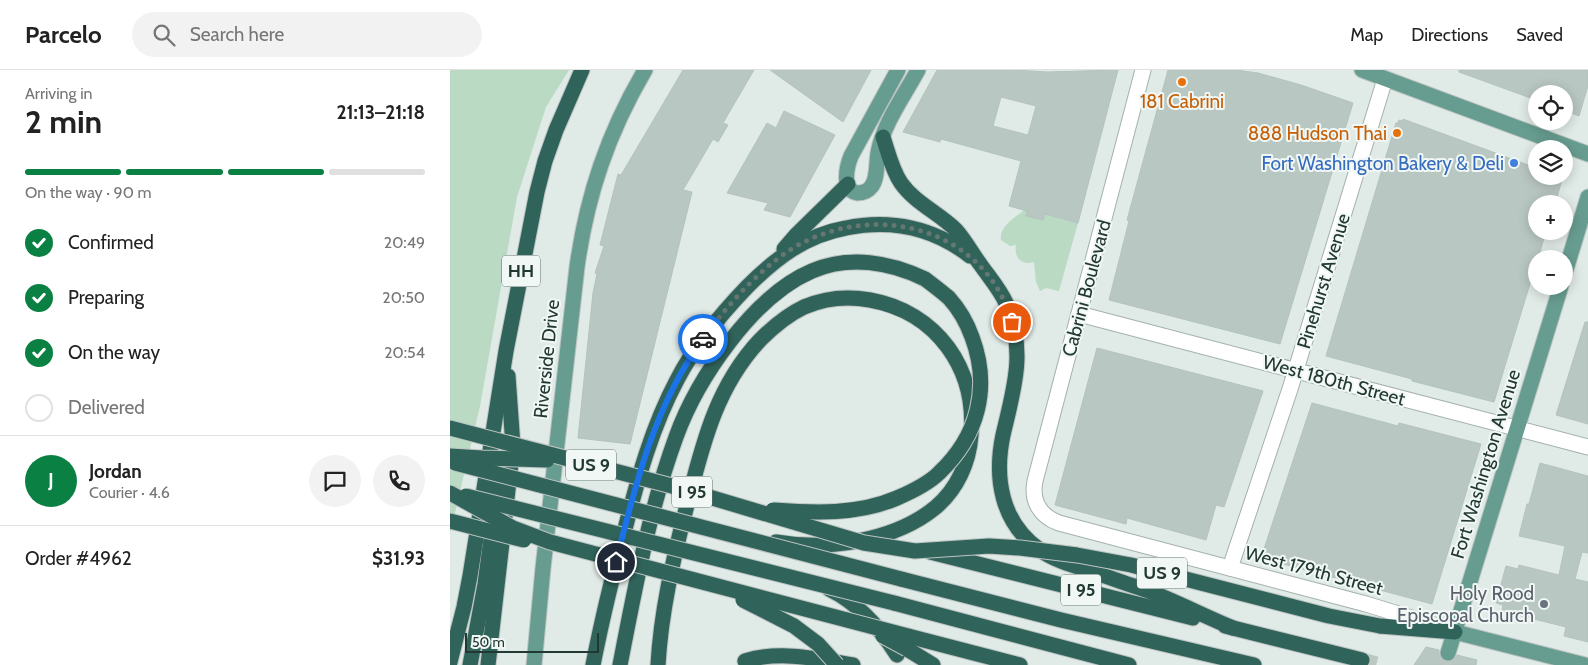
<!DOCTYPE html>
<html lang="en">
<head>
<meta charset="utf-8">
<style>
	:root { --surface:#fff; --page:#f2f2f2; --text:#222; --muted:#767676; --line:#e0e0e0; --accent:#0b8043 }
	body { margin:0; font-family:Cabin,sans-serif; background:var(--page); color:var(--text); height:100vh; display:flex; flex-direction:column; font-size:19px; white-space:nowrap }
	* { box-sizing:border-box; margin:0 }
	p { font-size:16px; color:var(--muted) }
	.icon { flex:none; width:28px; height:28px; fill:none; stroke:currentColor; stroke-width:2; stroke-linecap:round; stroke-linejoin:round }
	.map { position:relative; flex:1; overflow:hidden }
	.panel { display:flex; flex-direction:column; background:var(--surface); width:450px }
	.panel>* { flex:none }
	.buttons { position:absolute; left:1078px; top:15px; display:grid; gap:10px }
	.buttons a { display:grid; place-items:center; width:45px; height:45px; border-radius:50%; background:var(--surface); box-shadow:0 2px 12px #0003; font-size:25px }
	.scale { position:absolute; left:15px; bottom:12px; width:134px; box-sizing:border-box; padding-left:5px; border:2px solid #223933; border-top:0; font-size:14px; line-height:18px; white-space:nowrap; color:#223933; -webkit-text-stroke:4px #f0f7f4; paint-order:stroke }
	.pin { position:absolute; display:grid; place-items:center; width:42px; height:42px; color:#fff; margin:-21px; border:2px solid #fff; border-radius:50%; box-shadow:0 1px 5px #0007 }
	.courier { position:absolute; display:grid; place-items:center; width:50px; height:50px; margin:-25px; border:4px solid #1a73e8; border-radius:50%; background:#fff; color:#222; box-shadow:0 1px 6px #0007 }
	.headline em { font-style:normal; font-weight:700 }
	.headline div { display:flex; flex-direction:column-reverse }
	.headline { display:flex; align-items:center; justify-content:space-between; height:85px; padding:0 25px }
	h1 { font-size:32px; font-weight:700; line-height:38px }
	.bar { display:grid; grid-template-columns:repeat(4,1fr); gap:8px 5px; align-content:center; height:60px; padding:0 25px }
	.bar i { height:6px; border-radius:4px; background:var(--line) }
	.bar .selected { background:var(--accent) }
	.bar p { grid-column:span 4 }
	.line { display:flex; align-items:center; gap:12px; padding:0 25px; border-top:1px solid var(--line) }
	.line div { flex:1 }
	.round { display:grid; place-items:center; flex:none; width:52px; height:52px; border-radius:26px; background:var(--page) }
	ol { padding:0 25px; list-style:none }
	li { display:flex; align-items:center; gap:15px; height:55px }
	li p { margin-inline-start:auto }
	li .icon { padding:5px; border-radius:50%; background:var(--accent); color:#fff; stroke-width:4 }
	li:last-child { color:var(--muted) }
	li i { width:28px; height:28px; border:2px solid var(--line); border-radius:50% }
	header { display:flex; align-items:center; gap:30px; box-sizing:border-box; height:70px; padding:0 25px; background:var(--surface); border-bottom:1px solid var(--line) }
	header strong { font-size:24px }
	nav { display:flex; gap:28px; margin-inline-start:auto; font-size:18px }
	.search { width:350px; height:45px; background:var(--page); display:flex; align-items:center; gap:12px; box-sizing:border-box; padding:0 18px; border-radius:28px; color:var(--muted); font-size:19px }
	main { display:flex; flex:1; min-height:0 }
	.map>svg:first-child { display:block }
	.green { fill:#badac4 }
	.building { fill:#b9c7c2; stroke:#b3c3bd; fill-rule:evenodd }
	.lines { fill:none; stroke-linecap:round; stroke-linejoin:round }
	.major-tunnel { stroke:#bac7c2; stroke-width:15; stroke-dasharray:15 8; stroke-linecap:butt }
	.highway-tunnel { stroke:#bac7c2; stroke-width:15; stroke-dasharray:15 8; stroke-linecap:butt }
	.minor-casing { stroke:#a3b1ad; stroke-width:17 }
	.major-casing { stroke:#bdc4c2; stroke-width:17 }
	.highway-casing { stroke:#bdc4c2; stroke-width:17 }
	.minor { stroke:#fff; stroke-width:15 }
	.major { stroke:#679d90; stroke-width:15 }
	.highway { stroke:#30635a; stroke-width:15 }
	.highway-bridge-casing { stroke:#bdc4c2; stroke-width:17; stroke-linecap:butt }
	.highway-bridge { stroke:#30635a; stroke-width:15 }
	.done { stroke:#647772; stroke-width:5; stroke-dasharray:0 9 }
	.route { stroke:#1a73e8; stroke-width:6 }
	.food-dot { fill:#e8710a; stroke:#f0f7f4; stroke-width:2 }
	.shop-dot { fill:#3f7fe0; stroke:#f0f7f4; stroke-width:2 }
	.worship-dot { fill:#6b7280; stroke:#f0f7f4; stroke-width:2 }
	.labels { text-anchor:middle; stroke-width:4; stroke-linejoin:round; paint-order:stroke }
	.shield { fill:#f0f7f4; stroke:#60726d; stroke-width:1 }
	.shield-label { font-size:18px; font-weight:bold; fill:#223933 }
	.food-label { font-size:19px; fill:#c56008; stroke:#f0f7f4 }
	.shop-label { font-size:19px; fill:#366cbe; stroke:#f0f7f4; text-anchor:end }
	.street-label { font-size:19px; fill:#223933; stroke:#f0f7f4 }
	.worship-label { font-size:19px; fill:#5b616d; stroke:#f0f7f4; text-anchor:end }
</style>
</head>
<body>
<header>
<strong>Parcelo</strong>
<div class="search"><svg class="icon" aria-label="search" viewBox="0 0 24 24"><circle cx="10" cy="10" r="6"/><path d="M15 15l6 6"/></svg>Search here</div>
<nav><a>Map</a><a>Directions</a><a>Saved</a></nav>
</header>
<main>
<section class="panel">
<div class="headline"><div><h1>2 min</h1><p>Arriving in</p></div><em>21:13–21:18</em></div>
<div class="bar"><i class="selected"></i><i class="selected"></i><i class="selected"></i><i></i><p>On the way · 90 m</p></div>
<ol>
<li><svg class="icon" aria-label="check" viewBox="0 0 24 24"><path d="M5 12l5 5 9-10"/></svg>Confirmed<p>20:49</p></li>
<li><svg class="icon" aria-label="check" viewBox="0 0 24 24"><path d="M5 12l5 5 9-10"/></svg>Preparing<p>20:50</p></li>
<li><svg class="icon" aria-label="check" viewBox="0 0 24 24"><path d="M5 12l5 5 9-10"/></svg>On the way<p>20:54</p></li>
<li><i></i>Delivered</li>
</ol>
<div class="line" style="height:90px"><b class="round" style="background:var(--accent);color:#fff">J</b><div><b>Jordan</b><p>Courier · 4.6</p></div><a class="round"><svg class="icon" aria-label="chat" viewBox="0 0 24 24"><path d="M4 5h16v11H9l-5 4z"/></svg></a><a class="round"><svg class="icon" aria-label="phone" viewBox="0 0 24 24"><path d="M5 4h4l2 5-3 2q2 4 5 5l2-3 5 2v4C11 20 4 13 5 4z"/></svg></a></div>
<div class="line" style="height:65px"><div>Order #4962</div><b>$31.93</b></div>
</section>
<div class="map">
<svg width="1138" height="595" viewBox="0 0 1138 595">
	<rect width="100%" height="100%" fill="#e0eae6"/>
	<!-- green -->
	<g class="green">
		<polygon points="0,0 119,0 96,37 67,127 30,336 0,464"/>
		<path d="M574,140L577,141L576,146L593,150L596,140L609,143L608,148L628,153L609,221L596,218L590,221L586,212L584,192C571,196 564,187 566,175L560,176L551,170C549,156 565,148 574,140Z"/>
	</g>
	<!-- building -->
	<g class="building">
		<polygon points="233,0 304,0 273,53 278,55 268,72 263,69 233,120 242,122 180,374 128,368 143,223 147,204 145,203 154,176 150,175 168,104 171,105"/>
		<polygon points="320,0 421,0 393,52"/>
		<path d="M487,0H565L597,2L668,0L628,153L595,144L593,150L576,146L577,141L559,136L571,91L491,69L490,72L453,62ZM551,27L586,36L578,65L543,56Z"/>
		<polygon points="718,0 786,0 808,3 851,15 903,33 830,274 659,230 679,151 677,150"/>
		<polygon points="1009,0 1138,0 1138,16 1129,46 1114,40 1114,24 1086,24 1086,30 1009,2"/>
		<polygon points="334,41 385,65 340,147 314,140 318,133 277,123 317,53 326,58"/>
		<polygon points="953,49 1086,98 1086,106 1113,106 1105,134 1086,134 1086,161 1096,161 1088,189 1086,189 1086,194 1044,332 962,311 962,309 876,286 946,53 948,53 949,50 953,51"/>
		<polygon points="1135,252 1138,252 1138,354 1106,345"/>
		<polygon points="647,278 813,321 774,437 766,435 756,470 677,448 676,454 605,435"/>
		<polygon points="862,333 948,356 949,353 1031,374 982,534 811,488"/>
		<polygon points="1090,393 1138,406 1138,483 1132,482 1125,509 1138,512 1138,572 1114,566 1116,557 1052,541 1053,535 1046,533 1056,496 1068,499 1069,495 1109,505 1115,476 1069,466 1077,434 1079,434"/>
		<polygon points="976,577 989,580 989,586 995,592 1000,592 1004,590 1007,585 1027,590 1026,595 964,595"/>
	</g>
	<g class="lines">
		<!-- major-tunnel -->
		<polyline class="major-tunnel" points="994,595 998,583"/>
		<!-- highway-tunnel -->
		<polyline class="highway-tunnel" points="912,590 930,595"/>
		<!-- minor casing -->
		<g class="minor-casing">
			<g id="minor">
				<path d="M693,0L585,411C581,431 590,446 609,453L916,534L994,558"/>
				<polyline points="629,244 1138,377"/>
				<polyline points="780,498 840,319 935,9"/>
			</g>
		</g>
		<!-- major casing -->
		<g class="major-casing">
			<g id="major">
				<path d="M448,0L401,86C397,96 391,120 407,123C413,123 418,121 421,117C428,109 426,94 428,83C433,54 454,26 468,0"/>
				<polyline points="912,0 1138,84"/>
				<polyline points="1114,206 1138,127"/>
				<polyline points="1005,562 1135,595"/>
				<polyline points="998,583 1111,216"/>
				<path d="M84,595L93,498L127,197C137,125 158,63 195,0"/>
			</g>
		</g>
		<!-- highway casing -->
		<g class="highway-casing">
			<g id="highway">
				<path d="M433,67C438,82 442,100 451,113C465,133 489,143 506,160C515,170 522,183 530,194C539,207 550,219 557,235C576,282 564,318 553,365C544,408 551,453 590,480C604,490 622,495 638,500C658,507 677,514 696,520C725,531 754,546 783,558"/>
				<polyline points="334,179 347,164 398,114"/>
				<polyline points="480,482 743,548"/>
				<polyline points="451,509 611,550 804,595"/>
				<path d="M379,519C408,533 430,558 447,585"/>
				<polyline points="444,533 679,595"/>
				<polyline points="775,556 912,590"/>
				<polyline points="930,556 1005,562"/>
				<polyline points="458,566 570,595"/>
				<polyline points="457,579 483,595"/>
				<path d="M295,591C330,580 368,589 403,595"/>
				<polyline points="0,592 14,537 20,506 56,281 87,122 95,91 106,60 132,0"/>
				<polyline points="20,595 35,514 48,417 47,391"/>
				<polyline points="38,595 63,376 58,306"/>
				<path d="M143,595C152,549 163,504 175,459C188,408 202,357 227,310C245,275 270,245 297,217C326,188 356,165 396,158C441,149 484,158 520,186"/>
				<path d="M170,595C185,518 199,441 226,367C247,309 303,226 362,201C399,185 440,192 475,209"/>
				<path d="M208,595C211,542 223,490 236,439C252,377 265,318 310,270C323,257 337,245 354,237C375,228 398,226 420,230C487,242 527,299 521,365C519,393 507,419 486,437C445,471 377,481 326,472"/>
			</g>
		</g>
		<!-- minor -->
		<use href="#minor" class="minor"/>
		<!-- major -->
		<use href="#major" class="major"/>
		<!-- highway -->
		<use href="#highway" class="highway"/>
		<!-- highway-bridge casing -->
		<g class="highway-bridge-casing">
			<g id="highway-bridge">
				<polyline points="0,358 222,416 414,473 465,481 539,476 570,478 627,485 681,495 879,546 930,556"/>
				<polyline points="0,386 32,388 97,390"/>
				<polyline points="5,393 451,509"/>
				<polyline points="0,423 63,458 100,472 458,566"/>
				<polyline points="16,426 444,533"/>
				<path d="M323,440C364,443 408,445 447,428C461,422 478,414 489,403C528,366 541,318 522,267C517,253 509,239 499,228C491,221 483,215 475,209"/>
				<polyline points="0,451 74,470"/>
				<polyline points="293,530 344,556 368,574 387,595"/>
				<polyline points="433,566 457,579"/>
			</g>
		</g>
		<!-- highway-bridge -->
		<use href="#highway-bridge" class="highway-bridge"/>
	</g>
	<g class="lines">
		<!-- done -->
		<path class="done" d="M253,269C277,235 317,190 354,172C434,132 536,162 562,252"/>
		<!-- route -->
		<path class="route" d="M166,492C185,415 205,334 253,269"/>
	</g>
	<!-- markers -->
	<g class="food-dot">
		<circle cx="732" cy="12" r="5"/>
		<circle cx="947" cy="63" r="5"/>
	</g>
	<circle class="shop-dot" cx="1064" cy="93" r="5"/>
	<circle class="worship-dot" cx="1094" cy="534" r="5"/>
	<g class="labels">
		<!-- shield labels -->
		<g class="shield">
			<rect x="52" y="185.5" width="38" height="31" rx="4"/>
			<rect x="116" y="379.5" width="50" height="31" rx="4"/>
			<rect x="222" y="406.5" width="40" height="31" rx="4"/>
			<rect x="687" y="487.5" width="50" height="31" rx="4"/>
			<rect x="611" y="504.5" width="40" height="31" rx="4"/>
		</g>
		<g class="shield-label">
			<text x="71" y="207">HH</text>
			<text x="141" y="401">US 9</text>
			<text x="242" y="428">I 95</text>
			<text x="712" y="509">US 9</text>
			<text x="631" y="526">I 95</text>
		</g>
		<!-- food labels -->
		<g class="food-label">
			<text x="732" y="38">181 Cabrini</text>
			<text x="937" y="70" text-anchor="end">888 Hudson Thai</text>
		</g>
		<!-- shop labels -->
		<g class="shop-label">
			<text x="1054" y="100">Fort Washington Bakery &amp; Deli</text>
		</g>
		<!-- street labels -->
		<g class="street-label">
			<text transform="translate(873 211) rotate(-73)" y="7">Pinehurst Avenue</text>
			<text transform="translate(636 218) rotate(-75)" y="7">Cabrini Boulevard</text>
			<text transform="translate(96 289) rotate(-84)" y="7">Riverside Drive</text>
			<text transform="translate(884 310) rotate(15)" y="7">West 180th Street</text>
			<text transform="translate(1035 394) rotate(-73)" y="7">Fort Washington Avenue</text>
			<text transform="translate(864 500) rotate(15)" y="7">West 179th Street</text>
		</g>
		<!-- worship labels -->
		<g class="worship-label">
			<text x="1084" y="530">Holy Rood<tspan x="1084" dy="22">Episcopal Church</tspan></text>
		</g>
	</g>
</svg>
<div class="buttons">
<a><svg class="icon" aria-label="locate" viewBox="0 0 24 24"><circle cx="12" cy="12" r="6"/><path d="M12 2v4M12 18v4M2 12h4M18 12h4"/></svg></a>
<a><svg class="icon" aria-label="layers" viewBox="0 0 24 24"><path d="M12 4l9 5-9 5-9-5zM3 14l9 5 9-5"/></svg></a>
<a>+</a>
<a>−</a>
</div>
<div class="scale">50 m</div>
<div class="pin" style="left:562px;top:252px;background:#ea580c"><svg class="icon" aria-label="bag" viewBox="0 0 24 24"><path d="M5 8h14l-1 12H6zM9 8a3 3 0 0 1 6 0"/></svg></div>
<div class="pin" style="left:166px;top:492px;background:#1f2937"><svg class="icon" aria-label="home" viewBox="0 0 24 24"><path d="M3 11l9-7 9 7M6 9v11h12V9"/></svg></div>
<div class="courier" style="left:253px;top:269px"><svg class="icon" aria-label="car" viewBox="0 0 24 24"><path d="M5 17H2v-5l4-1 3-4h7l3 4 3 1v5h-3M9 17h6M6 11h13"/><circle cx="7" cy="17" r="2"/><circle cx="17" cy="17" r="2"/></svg></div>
</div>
</main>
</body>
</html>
